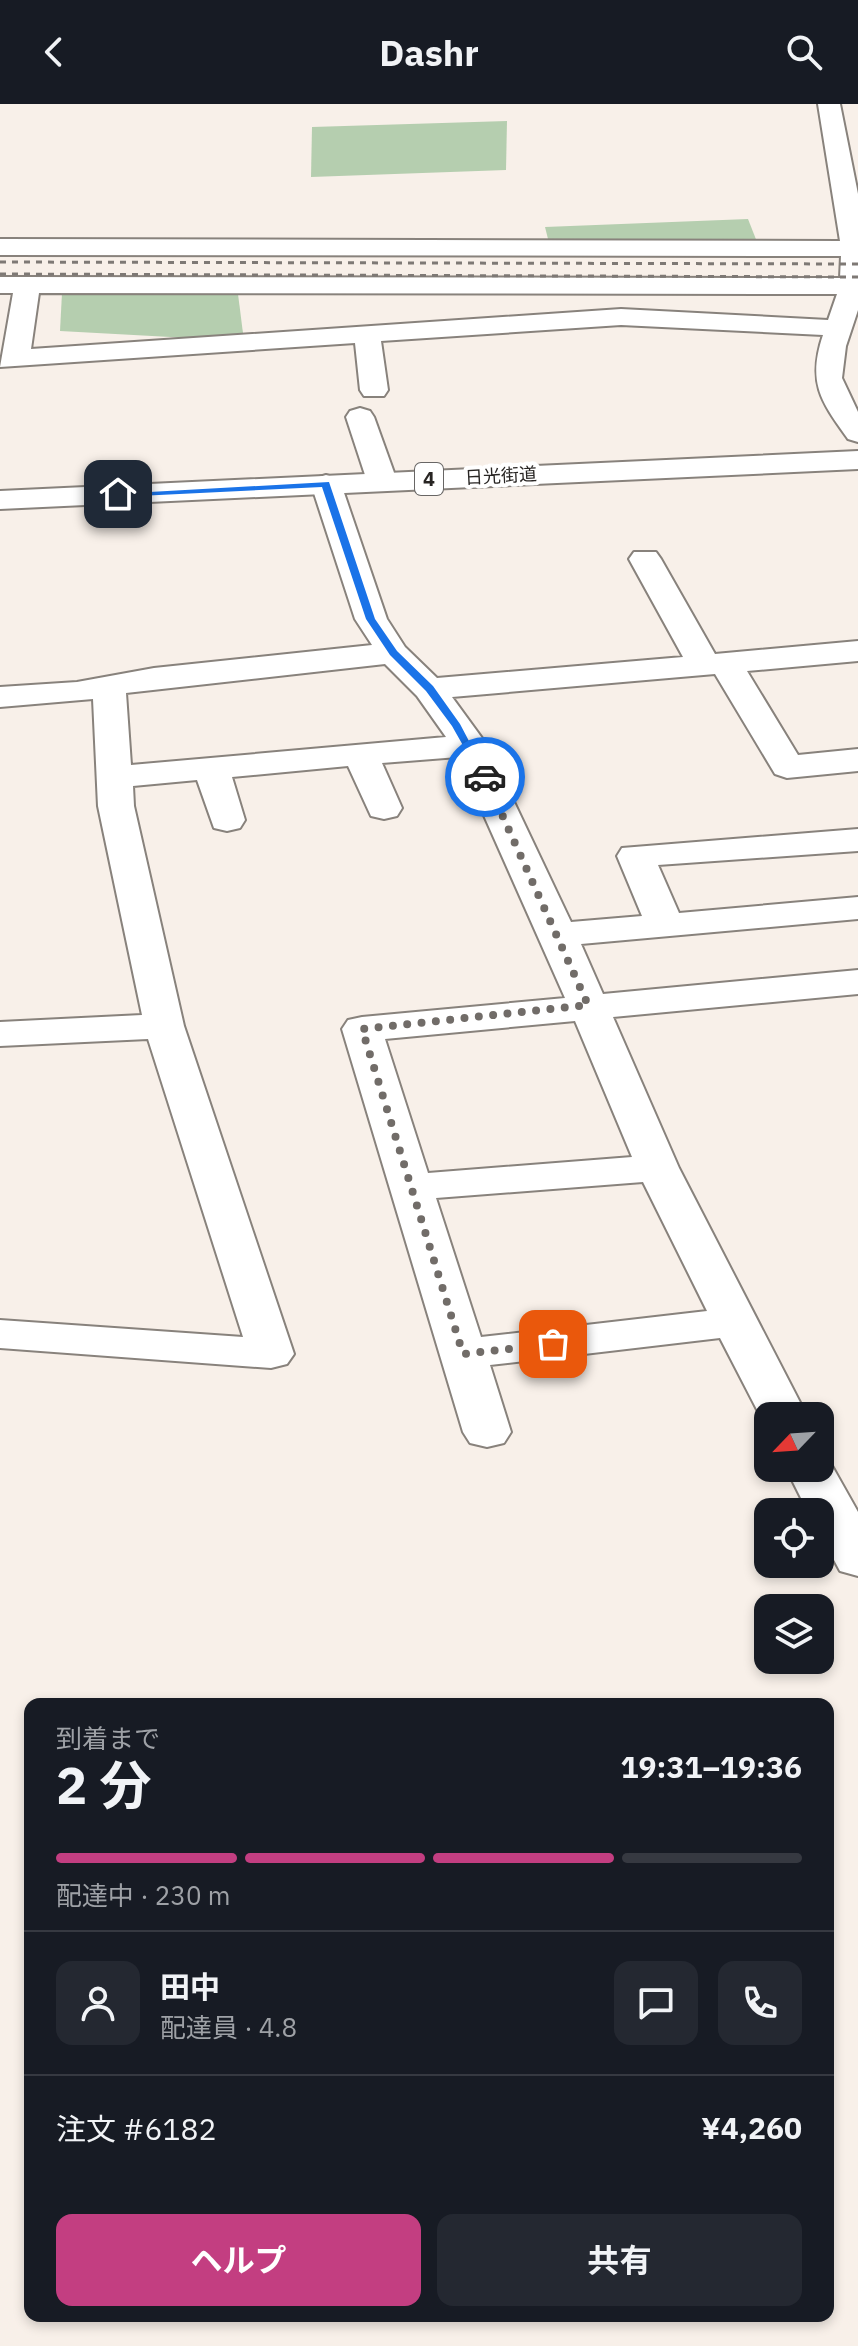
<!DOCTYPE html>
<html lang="ja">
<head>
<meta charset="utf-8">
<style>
	:root { --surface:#171b24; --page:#242831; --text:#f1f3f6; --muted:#9ea1a6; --line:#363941; --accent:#c33e81 }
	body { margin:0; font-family:"IBM Plex Sans","Noto Sans JP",sans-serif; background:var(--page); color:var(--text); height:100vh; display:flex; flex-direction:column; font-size:30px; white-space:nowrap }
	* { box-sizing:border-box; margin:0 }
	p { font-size:26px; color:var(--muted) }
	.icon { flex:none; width:44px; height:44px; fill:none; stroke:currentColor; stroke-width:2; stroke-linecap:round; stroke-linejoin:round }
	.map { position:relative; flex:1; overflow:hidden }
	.drawer { position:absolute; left:24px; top:1594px; width:810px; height:624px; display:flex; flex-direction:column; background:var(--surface); border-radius:16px; box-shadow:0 4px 12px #0003 }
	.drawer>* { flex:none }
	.needle { width:52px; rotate:245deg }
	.buttons { position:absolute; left:754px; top:1298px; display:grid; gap:16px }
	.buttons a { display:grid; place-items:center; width:80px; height:80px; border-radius:16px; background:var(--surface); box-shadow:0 4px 12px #0003; font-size:40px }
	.pin { position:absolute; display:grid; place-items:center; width:68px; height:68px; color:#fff; margin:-34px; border-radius:16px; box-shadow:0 4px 12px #0006 }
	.courier { position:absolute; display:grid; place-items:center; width:80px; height:80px; margin:-40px; border:6px solid #1a73e8; border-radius:50%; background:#fff; color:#222; box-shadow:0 2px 10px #0007 }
	.overview em { font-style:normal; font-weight:700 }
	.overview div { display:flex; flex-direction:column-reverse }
	.overview { display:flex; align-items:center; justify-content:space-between; height:136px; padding:0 32px }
	h1 { font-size:52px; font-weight:700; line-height:60px }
	.bar { display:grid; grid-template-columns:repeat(4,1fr); gap:12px 8px; align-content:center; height:96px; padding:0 32px }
	.bar i { height:10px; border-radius:6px; background:var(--line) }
	.bar .selected { background:var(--accent) }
	.bar p { grid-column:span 4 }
	.line { display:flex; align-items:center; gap:20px; padding:0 32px; border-top:2px solid var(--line) }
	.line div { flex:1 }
	.round { display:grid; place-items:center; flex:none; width:84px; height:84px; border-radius:16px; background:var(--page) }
	.primary-button { display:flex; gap:16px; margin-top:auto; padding:16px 32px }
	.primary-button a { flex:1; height:92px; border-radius:16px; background:var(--accent); color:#fff; font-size:32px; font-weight:700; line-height:92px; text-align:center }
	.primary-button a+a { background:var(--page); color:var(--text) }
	header { display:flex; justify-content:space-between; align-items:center; height:104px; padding:0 32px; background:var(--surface); font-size:36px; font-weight:700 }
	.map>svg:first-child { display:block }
	.green { fill:#b5ceaf }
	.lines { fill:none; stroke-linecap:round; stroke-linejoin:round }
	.minor-casing { stroke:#88827c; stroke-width:4 }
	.highway-casing { stroke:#88827c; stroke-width:4 }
	.minor { fill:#fff; fill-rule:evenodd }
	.highway { fill:#fff; fill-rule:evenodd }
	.rail { stroke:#7e7975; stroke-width:3; stroke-dasharray:6 6; stroke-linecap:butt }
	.route { fill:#1a73e8 }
	.done { stroke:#716c68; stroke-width:8; stroke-dasharray:0 14.4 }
	.labels { text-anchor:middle; stroke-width:8; stroke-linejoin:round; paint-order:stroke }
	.far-street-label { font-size:18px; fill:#282523; stroke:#fff }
	.shield { fill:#fff; stroke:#686665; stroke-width:2 }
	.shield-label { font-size:20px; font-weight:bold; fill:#282523 }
</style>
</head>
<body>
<header><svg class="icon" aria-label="back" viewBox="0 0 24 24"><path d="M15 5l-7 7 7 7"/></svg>Dashr<svg class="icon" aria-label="search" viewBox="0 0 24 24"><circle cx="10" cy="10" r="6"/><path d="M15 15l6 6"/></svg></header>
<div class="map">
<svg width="858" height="2242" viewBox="0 0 858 2242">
	<rect width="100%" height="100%" fill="#f8f0e9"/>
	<!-- green -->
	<g class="green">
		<polygon points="507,17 506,66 311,73 312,23"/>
		<polygon points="748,115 759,143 550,143 545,123"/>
		<polygon points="62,189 238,190 244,237 60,227"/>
	</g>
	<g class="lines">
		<!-- minor casing -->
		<g class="minor-casing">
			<g id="minor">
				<path d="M818,0H840L858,90V206L846,242L842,274L858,308V338L848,335C821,297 807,279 823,231L621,221L381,237L388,286L384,292H364L360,286L355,239L0,263L13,189H0V173L840,174L841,152L0,151V135L840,137ZM39,189L837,190L828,216L621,205L31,245Z"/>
				<polygon points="360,304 370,307 374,313 397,377 392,383 372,383 367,377 346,313 350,307"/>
				<path d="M326,371L336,374L341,380L387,515L405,543L437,574L683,553L629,455L634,448H656L661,455L715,550L858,537V557L747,567L798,651L858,645V667L787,674L775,670L715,570L452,593L487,641L571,818L642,812L617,752L622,744L858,725V747L658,761L679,809L858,793V815L581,840L603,890L858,866V890L613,913L679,1064L807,1312H768L766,1323L720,1234L490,1261L511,1328L504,1339L487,1343L470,1339L463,1328L342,925L348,916L362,913L565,894L458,653L382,659L402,704L397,712L384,715L371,712L348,662L232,673L245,716L240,724L227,727L214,724L197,676L133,682L134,702L184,922L294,1250L287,1260L271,1264L0,1244V1216L243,1233L148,935L0,942V918L142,911L98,702L93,595L0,603V583L77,578L154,564L372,541L355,515L311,380L316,374ZM385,560L417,592L446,633L131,661L126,589ZM575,917L632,1053L428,1069L385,935ZM643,1078L707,1207L481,1233L436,1094Z"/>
				<polygon points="820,1351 827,1353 858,1408 858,1472 840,1467 820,1430 820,1408 808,1408 786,1364 820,1364"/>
			</g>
		</g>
		<!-- highway casing -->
		<g class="highway-casing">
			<polygon id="highway" points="858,347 858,365 0,405 0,387"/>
		</g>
		<!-- minor -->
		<use href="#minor" class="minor"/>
		<!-- highway -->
		<use href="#highway" class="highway"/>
		<!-- rail -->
		<g class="rail">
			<polyline points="0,158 858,160"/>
			<polyline points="0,170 858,173"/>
		</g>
	</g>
	<!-- route -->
	<polygon class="route" points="329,378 375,515 397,547 433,582 460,620 489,675 482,675 452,622 426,587 390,551 366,515 322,383 118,393 114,390"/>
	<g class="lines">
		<!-- done -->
		<polyline class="done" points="485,673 588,901 362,925 463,1250 553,1240"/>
	</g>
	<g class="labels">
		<!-- far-street labels -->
		<g class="far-street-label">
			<text transform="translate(501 372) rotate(-3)" y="6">日光街道</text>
		</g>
		<!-- shield labels -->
		<rect class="shield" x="415" y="359" width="28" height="32" rx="6"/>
		<g class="shield-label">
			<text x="429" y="382">4</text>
		</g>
	</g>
</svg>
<div class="buttons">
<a><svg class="needle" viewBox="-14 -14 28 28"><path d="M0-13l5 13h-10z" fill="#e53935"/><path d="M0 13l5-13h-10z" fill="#9ea1a6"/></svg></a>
<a><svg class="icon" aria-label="locate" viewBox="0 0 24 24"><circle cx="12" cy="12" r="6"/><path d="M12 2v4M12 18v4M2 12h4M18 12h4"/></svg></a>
<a><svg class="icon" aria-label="layers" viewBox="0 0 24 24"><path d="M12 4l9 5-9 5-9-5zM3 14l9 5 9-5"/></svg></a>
</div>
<div class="pin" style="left:553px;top:1240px;background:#ea580c"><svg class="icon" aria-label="bag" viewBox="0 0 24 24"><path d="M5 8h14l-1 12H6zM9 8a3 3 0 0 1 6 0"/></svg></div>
<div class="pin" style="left:118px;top:390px;background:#1f2937"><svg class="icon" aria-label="home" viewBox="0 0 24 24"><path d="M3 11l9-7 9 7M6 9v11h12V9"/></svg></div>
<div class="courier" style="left:485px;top:673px"><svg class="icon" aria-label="car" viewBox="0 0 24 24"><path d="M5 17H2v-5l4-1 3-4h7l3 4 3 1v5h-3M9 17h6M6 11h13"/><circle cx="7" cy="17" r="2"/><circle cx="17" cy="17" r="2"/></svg></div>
<section class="drawer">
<div class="overview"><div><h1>2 分</h1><p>到着まで</p></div><em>19:31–19:36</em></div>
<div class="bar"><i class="selected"></i><i class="selected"></i><i class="selected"></i><i></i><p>配達中 · 230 m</p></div>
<div class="line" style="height:144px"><a class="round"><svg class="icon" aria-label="person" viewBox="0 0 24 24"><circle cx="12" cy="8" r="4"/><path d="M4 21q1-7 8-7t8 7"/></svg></a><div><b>田中</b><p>配達員 · 4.8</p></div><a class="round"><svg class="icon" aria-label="chat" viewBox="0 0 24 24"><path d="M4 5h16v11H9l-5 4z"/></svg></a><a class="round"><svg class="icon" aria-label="phone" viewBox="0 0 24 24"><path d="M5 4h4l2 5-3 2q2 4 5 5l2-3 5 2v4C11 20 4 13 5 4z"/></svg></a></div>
<div class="line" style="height:104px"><div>注文 #6182</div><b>¥4,260</b></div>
<div class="primary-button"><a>ヘルプ</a><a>共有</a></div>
</section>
</div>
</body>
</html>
